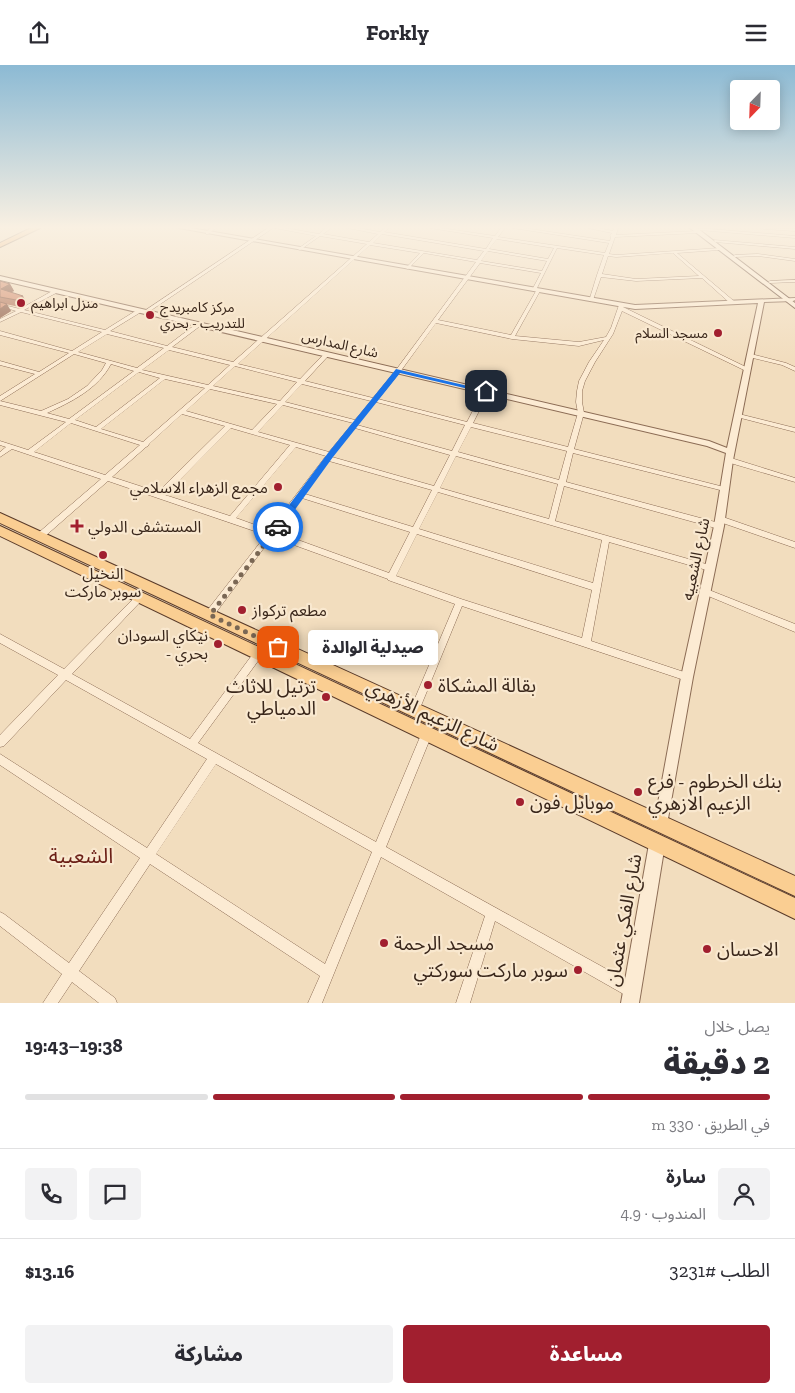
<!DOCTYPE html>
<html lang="ar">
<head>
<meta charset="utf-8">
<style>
	:root { --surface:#fff; --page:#f2f2f3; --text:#2b2b33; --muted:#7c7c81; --line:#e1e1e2; --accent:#a11f2f }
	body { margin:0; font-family:"Zilla Slab","Noto Sans Arabic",serif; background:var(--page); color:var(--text); direction:rtl; height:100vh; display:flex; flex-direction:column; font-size:19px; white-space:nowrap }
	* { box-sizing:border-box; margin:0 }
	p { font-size:16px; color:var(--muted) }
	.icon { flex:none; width:28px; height:28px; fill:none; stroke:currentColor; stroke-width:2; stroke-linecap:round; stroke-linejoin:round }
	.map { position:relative; height:938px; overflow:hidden; direction:ltr }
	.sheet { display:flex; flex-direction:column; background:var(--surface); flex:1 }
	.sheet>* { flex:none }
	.needle { width:32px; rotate:203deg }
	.buttons { position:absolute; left:730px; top:15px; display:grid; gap:10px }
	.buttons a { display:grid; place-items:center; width:50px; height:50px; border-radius:5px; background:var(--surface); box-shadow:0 2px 12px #0003; font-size:25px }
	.pin { position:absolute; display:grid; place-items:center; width:42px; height:42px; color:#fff; margin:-21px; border-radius:10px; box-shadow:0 2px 8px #0006 }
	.courier { position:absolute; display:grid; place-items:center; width:50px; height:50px; margin:-25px; border:4px solid #1a73e8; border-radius:50%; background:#fff; color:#222; box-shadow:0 1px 6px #0007 }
	.bubble { position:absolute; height:35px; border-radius:5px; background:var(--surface); box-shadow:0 2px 12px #0003; font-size:16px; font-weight:800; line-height:35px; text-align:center; direction:rtl }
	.summary em { font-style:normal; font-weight:800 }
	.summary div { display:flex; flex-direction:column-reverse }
	.summary { display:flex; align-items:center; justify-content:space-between; height:85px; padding:0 25px }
	h1 { font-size:32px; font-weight:800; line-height:38px }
	.bar { display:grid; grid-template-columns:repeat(4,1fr); gap:8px 5px; align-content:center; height:60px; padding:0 25px }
	.bar i { height:6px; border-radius:4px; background:var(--line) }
	.bar .on { background:var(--accent) }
	.bar p { grid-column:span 4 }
	.line { display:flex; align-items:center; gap:12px; padding:0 25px; border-top:1px solid var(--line) }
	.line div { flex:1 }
	.round { display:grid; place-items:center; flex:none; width:52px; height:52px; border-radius:5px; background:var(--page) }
	.primary-button { display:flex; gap:10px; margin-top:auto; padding:10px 25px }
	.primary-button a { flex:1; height:58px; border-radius:5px; background:var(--accent); color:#fff; font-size:20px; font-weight:800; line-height:58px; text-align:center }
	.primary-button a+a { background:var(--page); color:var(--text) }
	header { display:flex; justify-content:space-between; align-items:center; height:65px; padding:0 25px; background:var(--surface); font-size:22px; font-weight:800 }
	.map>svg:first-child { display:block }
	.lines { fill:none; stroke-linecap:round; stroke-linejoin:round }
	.minor-casing { stroke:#8c6c55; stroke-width:1 }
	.tertiary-casing { stroke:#8c6c55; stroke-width:2 }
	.secondary-casing { stroke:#6e4d38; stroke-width:2 }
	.primary-casing { stroke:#5a3b2a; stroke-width:2 }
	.trunk-casing { stroke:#5a3b2a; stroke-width:2 }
	.minor { fill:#fcebd3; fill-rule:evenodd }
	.tertiary { fill:#fcebd3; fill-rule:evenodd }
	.secondary { fill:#fcebd3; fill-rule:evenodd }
	.primary { fill:#face92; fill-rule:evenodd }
	.trunk { fill:#f2af6c; fill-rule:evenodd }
	.wall { fill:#b67b60 }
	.shaded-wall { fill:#94644e }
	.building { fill:#d48f70; stroke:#94644e }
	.route { fill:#1a73e8 }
	.done { stroke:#7a6754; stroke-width:5; stroke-dasharray:0 9 }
	.poi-dot { fill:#a11f2f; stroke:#f9e8cf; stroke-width:2 }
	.labels { text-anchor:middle; stroke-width:4.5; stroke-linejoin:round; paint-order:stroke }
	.far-poi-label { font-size:14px; fill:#3a271b; stroke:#f9e8cf; text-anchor:start }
	.far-street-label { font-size:14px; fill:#3a271b; stroke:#f9e8cf }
	.poi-label { font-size:16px; fill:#3a271b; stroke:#f9e8cf; text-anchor:end }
	.street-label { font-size:16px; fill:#3a271b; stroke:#f9e8cf }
	.near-poi-label { font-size:19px; fill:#3a271b; stroke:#f9e8cf; text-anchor:start }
	.near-street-label { font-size:19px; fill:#3a271b; stroke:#f9e8cf }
	.near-neighbourhood-label { font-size:21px; fill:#6b1f16; stroke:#f9e8cf }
</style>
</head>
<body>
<header><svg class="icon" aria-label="menu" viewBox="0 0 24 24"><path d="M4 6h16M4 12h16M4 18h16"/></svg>Forkly<svg class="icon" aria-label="share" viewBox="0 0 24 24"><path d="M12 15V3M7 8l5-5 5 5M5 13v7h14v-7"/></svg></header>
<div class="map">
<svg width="795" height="938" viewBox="0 0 795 938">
	<rect width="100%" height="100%" fill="#f2ddbe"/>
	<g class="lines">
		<!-- minor casing -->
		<g class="minor-casing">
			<g id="minor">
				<polygon points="211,163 216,163 208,169 206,169 206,167"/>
				<polygon points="268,163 273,163 147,248 143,247"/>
				<path d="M275,163H285L319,169L326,163H331L323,169L369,177L378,169L348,163H358L380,167L385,163H389L384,167L486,184L493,173L430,163H441L495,171L501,163H505L498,172L605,188L609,178L513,163H524L610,176L611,172L610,171L612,168L588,163H598L613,166L614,163H618L616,170L697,166L698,168L615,172L609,189L616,190L720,183L721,184L719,185L677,188L735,237V239H731L702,213L636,216L601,212L593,235L589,236L597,210L604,190L557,183L536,225L534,226L532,225L541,208L480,198L438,255L511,270L536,226L538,225L540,226L515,271L579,277L606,272L611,263L619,240L621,239L623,240V242L750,304V306H746L622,246L613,269L595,297L585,316L582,326V337L584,348L574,384L724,422L727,424L724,426L573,388L566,417L719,458L723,461L719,464L564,421L555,456L713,501L714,503L713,505L710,506L609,477L591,576L690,609L692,612L690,615L687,616L462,541L418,648L415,650L412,648L410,645L455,539L388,515V514L272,472L212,553L209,554L206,553L205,550L206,547L266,470L108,416L43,473H37L36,471L37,469L101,414L12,384L0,392V387L6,382L0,380V376L28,385L66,357L0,340V336L41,346L68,334L87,321L102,305L106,298L74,289L0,336V331L35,309L0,300V296L39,307L69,288L0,270V266L72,286L102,267L21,247L0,257V254L16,246L0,241V239L20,244L54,225H58V227L24,245L105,265L137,245H141V247L110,266L167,281L196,259H200V261L172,282L233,297L367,179L320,171L300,185L298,184L299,183L316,171ZM382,169L484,186L477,195L373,178ZM497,174L554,183L548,194L489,184ZM370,180L420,188L407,202L406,203L408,204L424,188L476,197L396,305L373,333L305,316L329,290V288H325L300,314L238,299ZM488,186L547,196L542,206L481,196ZM673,188L699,211L636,214L602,209L608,191L616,192ZM436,258L512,274L579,281L604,275L589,297L579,316L577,326L576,337L578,348L568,382L473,358L489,326L488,325L486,324L483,326L467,357L378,334L400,307ZM107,269L164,283L137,303L78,287ZM169,285L230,300L208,320L142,305ZM111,299L134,306L69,354L47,348C71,337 98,324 111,299ZM235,301L297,317L280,336L213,321ZM139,307L160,313L96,362L75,355ZM165,314L205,323L143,377L101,364ZM302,319L371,336L355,355L285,337ZM210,324L277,339L252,365L186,346ZM376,337L465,360L452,386L357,360ZM283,340L353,358L329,387L258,367ZM182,349L225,361L158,427L112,412L146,382L148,381L149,379ZM71,358L140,380L105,410L34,387ZM471,362L567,386L559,415L458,387ZM231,363L290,380L230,451L165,430ZM355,363L450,390L434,421L332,392ZM296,382L326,391L269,465L236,453ZM456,391L558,419L549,454L440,423ZM329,396L432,425L413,462L305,429ZM438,427L602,475L593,518L419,464ZM302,433L410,467L389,508L276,467ZM417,469L592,525L582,573L461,534L396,511Z"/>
				<polygon points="698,163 795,171 795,173 699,165"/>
				<polygon points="762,163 795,164 795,166 764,164"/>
				<polygon points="714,175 795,182 795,184 715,177"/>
				<polygon points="758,189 795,194 795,196 758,191 735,192 733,191 735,190"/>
				<polygon points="795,215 795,217 770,218 768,217 770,216"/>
				<polygon points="751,289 786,298 795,302 795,306 782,300 749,292 748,291"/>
				<polygon points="739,349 795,363 795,367 737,352 736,351"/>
				<polygon points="727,393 731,393 795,413 795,417 727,397 726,395"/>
				<polygon points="720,451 795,477 795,483 717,456 716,454 717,452"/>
				<polygon points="704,523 795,559 795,567 701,528 700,526 701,524"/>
				<path d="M140,528L143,530L144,532L143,534L72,609L190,674L255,586L258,585L261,586L262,589L261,592L198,678L376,777L423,665L427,664L431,665L432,669L386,782L637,921L639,926L637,931L632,933L627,931L495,856L470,938H456L485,851L381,792L322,938H308L320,911L150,799L79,906L115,933L117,938H99L72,917L58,938H43L62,909L0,861V847L4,849L69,898L140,793L0,700V689L147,783L207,694L66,615L4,681L0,682V670L58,610L0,578V569L64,604L137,530ZM216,699L372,787L325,899L156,789Z"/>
			</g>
		</g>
		<!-- tertiary casing -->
		<g class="tertiary-casing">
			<g id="tertiary">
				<polygon points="179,163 191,163 635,240 795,233 795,235 793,236 764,237 733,395 724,461 693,612 666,765 661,767 656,765 654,760 681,612 714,461 726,388 707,381 0,215 0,211 709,376 727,383 758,238 635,244"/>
				<polygon points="657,771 662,774 665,779 639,938 621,938 649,779 652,774"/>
			</g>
		</g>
		<!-- secondary casing -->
		<g class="secondary-casing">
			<polygon id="secondary" points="690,163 697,163 795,238 795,243"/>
		</g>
		<!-- primary casing -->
		<g class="primary-casing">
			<g id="primary">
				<polygon points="0,448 795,811 795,831 0,458"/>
				<polygon points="0,461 795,833 795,854 0,471"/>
			</g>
		</g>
		<!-- trunk casing -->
		<g class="trunk-casing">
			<polygon id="trunk" points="31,163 40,163 0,182 0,178"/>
		</g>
		<!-- minor -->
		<use href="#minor" class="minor"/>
		<!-- tertiary -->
		<use href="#tertiary" class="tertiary"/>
		<!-- secondary -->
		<use href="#secondary" class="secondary"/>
		<!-- primary -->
		<use href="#primary" class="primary"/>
		<!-- trunk -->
		<use href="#trunk" class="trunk"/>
	</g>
	<!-- wall -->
	<polygon class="wall" points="0,216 10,219 14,226 11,227 27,238 20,242 5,239 11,246 0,253"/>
	<!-- shaded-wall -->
	<g class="shaded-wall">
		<polygon points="10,219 14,226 5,230 1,224"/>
		<polygon points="23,231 27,238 20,242 16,235"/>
		<polygon points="7,239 11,246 0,253 0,244"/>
	</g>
	<!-- building -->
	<g class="building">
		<polygon points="0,216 10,219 1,224 23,231 16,235 0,232"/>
		<polygon points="0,237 7,239 0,244"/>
	</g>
	<!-- sky -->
	<linearGradient id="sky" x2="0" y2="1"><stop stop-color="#8cbad4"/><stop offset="0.55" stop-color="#f9f0e2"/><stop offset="1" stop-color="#f9f0e2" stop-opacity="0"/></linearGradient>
	<rect width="795" height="295" fill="url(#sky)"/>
	<!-- route -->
	<polygon class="route" points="396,304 489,326 486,328 400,308 333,392 281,464 275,464 275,459 328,388"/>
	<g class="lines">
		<!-- done -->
		<polyline class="done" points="278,582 210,550 278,462"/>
	</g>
	<!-- markers -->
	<g class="poi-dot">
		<circle cx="21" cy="238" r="5"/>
		<circle cx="150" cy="250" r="5"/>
		<circle cx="718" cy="268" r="5"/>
		<circle cx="278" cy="422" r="5"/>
		<path d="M74.5 453.5h5v5h5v5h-5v5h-5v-5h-5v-5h5z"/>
		<circle cx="103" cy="490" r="5"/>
		<circle cx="242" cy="545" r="5"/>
		<circle cx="218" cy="579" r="5"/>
		<circle cx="428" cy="620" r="5"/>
		<circle cx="326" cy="632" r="5"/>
		<circle cx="638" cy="727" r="5"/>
		<circle cx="520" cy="737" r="5"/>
		<circle cx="384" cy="878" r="5"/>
		<circle cx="707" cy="884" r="5"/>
		<circle cx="578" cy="905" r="5"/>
	</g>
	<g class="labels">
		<!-- far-poi labels -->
		<g class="far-poi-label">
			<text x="31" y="243">منزل ابراهيم</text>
			<text x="160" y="247">مركز كامبريدج<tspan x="160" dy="16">للتدريب - بحري</tspan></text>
			<text x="708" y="273" text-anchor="end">مسجد السلام</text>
		</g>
		<!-- far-street labels -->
		<g class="far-street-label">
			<text transform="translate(340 279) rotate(13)" y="5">شارع المدارس</text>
		</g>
		<!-- poi labels -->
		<g class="poi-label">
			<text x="268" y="428">مجمع الزهراء الاسلامي</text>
			<text x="88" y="467" text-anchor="start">المستشفى الدولي</text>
			<text x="103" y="514" text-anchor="middle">النخيل<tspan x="103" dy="18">سوبر ماركت</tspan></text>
			<text x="252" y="551" text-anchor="start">مطعم تركواز</text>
			<text x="208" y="576">نيكاي السودان<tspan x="208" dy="18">- بحري</tspan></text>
		</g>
		<!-- street labels -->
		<g class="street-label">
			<text transform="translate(695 494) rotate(-78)" y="6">شارع الشعبيه</text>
		</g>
		<!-- near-poi labels -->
		<g class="near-poi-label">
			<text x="438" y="627">بقالة المشكاة</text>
			<text x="316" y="628" text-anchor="end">ترتيل للاثاث<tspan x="316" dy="22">الدمياطي</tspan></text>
			<text x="648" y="723">بنك الخرطوم - فرع<tspan x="648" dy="22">الزعيم الازهري</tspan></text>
			<text x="530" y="744">موبايل فون</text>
			<text x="394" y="885">مسجد الرحمة</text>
			<text x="717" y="891">الاحسان</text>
			<text x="568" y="912" text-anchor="end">سوبر ماركت سوركتي</text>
		</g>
		<!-- near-street labels -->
		<g class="near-street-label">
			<text transform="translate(433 650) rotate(25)" y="7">شارع الزعيم الأزهري</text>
			<text transform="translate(623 855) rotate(-80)" y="7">شارع الفكي عثمان</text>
		</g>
		<!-- near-neighbourhood labels -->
		<g class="near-neighbourhood-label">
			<text x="81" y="798">الشعبية</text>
		</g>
	</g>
</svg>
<div class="buttons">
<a><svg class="needle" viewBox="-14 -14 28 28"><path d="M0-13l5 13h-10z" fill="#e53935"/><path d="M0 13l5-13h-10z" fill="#7c7c81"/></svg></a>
</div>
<div class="pin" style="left:278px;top:582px;background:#ea580c"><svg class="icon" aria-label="bag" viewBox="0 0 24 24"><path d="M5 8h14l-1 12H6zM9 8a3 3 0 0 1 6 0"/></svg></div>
<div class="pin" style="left:486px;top:326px;background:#1f2937"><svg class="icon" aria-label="home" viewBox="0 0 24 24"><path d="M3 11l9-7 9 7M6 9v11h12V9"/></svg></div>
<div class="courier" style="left:278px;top:462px"><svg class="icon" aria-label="car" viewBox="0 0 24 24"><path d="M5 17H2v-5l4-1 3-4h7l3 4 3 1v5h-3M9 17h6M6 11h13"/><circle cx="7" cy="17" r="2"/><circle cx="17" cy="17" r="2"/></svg></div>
<div class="bubble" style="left:308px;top:565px;width:130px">صيدلية الوالدة</div>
</div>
<section class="sheet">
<div class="summary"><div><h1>2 دقيقة</h1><p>يصل خلال</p></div><em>19:38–19:43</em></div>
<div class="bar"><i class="on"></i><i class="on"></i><i class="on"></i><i></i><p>في الطريق · 330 m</p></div>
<div class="line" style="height:90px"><a class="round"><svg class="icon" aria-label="person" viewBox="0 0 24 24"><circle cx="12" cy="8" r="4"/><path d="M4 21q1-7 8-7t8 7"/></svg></a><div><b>سارة</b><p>المندوب · 4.9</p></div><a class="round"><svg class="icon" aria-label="chat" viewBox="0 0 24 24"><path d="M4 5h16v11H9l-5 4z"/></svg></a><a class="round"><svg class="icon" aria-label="phone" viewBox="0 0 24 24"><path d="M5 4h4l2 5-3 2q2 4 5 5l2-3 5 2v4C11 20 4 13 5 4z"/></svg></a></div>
<div class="line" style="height:65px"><div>الطلب #3231</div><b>$13.16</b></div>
<div class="primary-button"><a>مساعدة</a><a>مشاركة</a></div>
</section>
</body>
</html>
